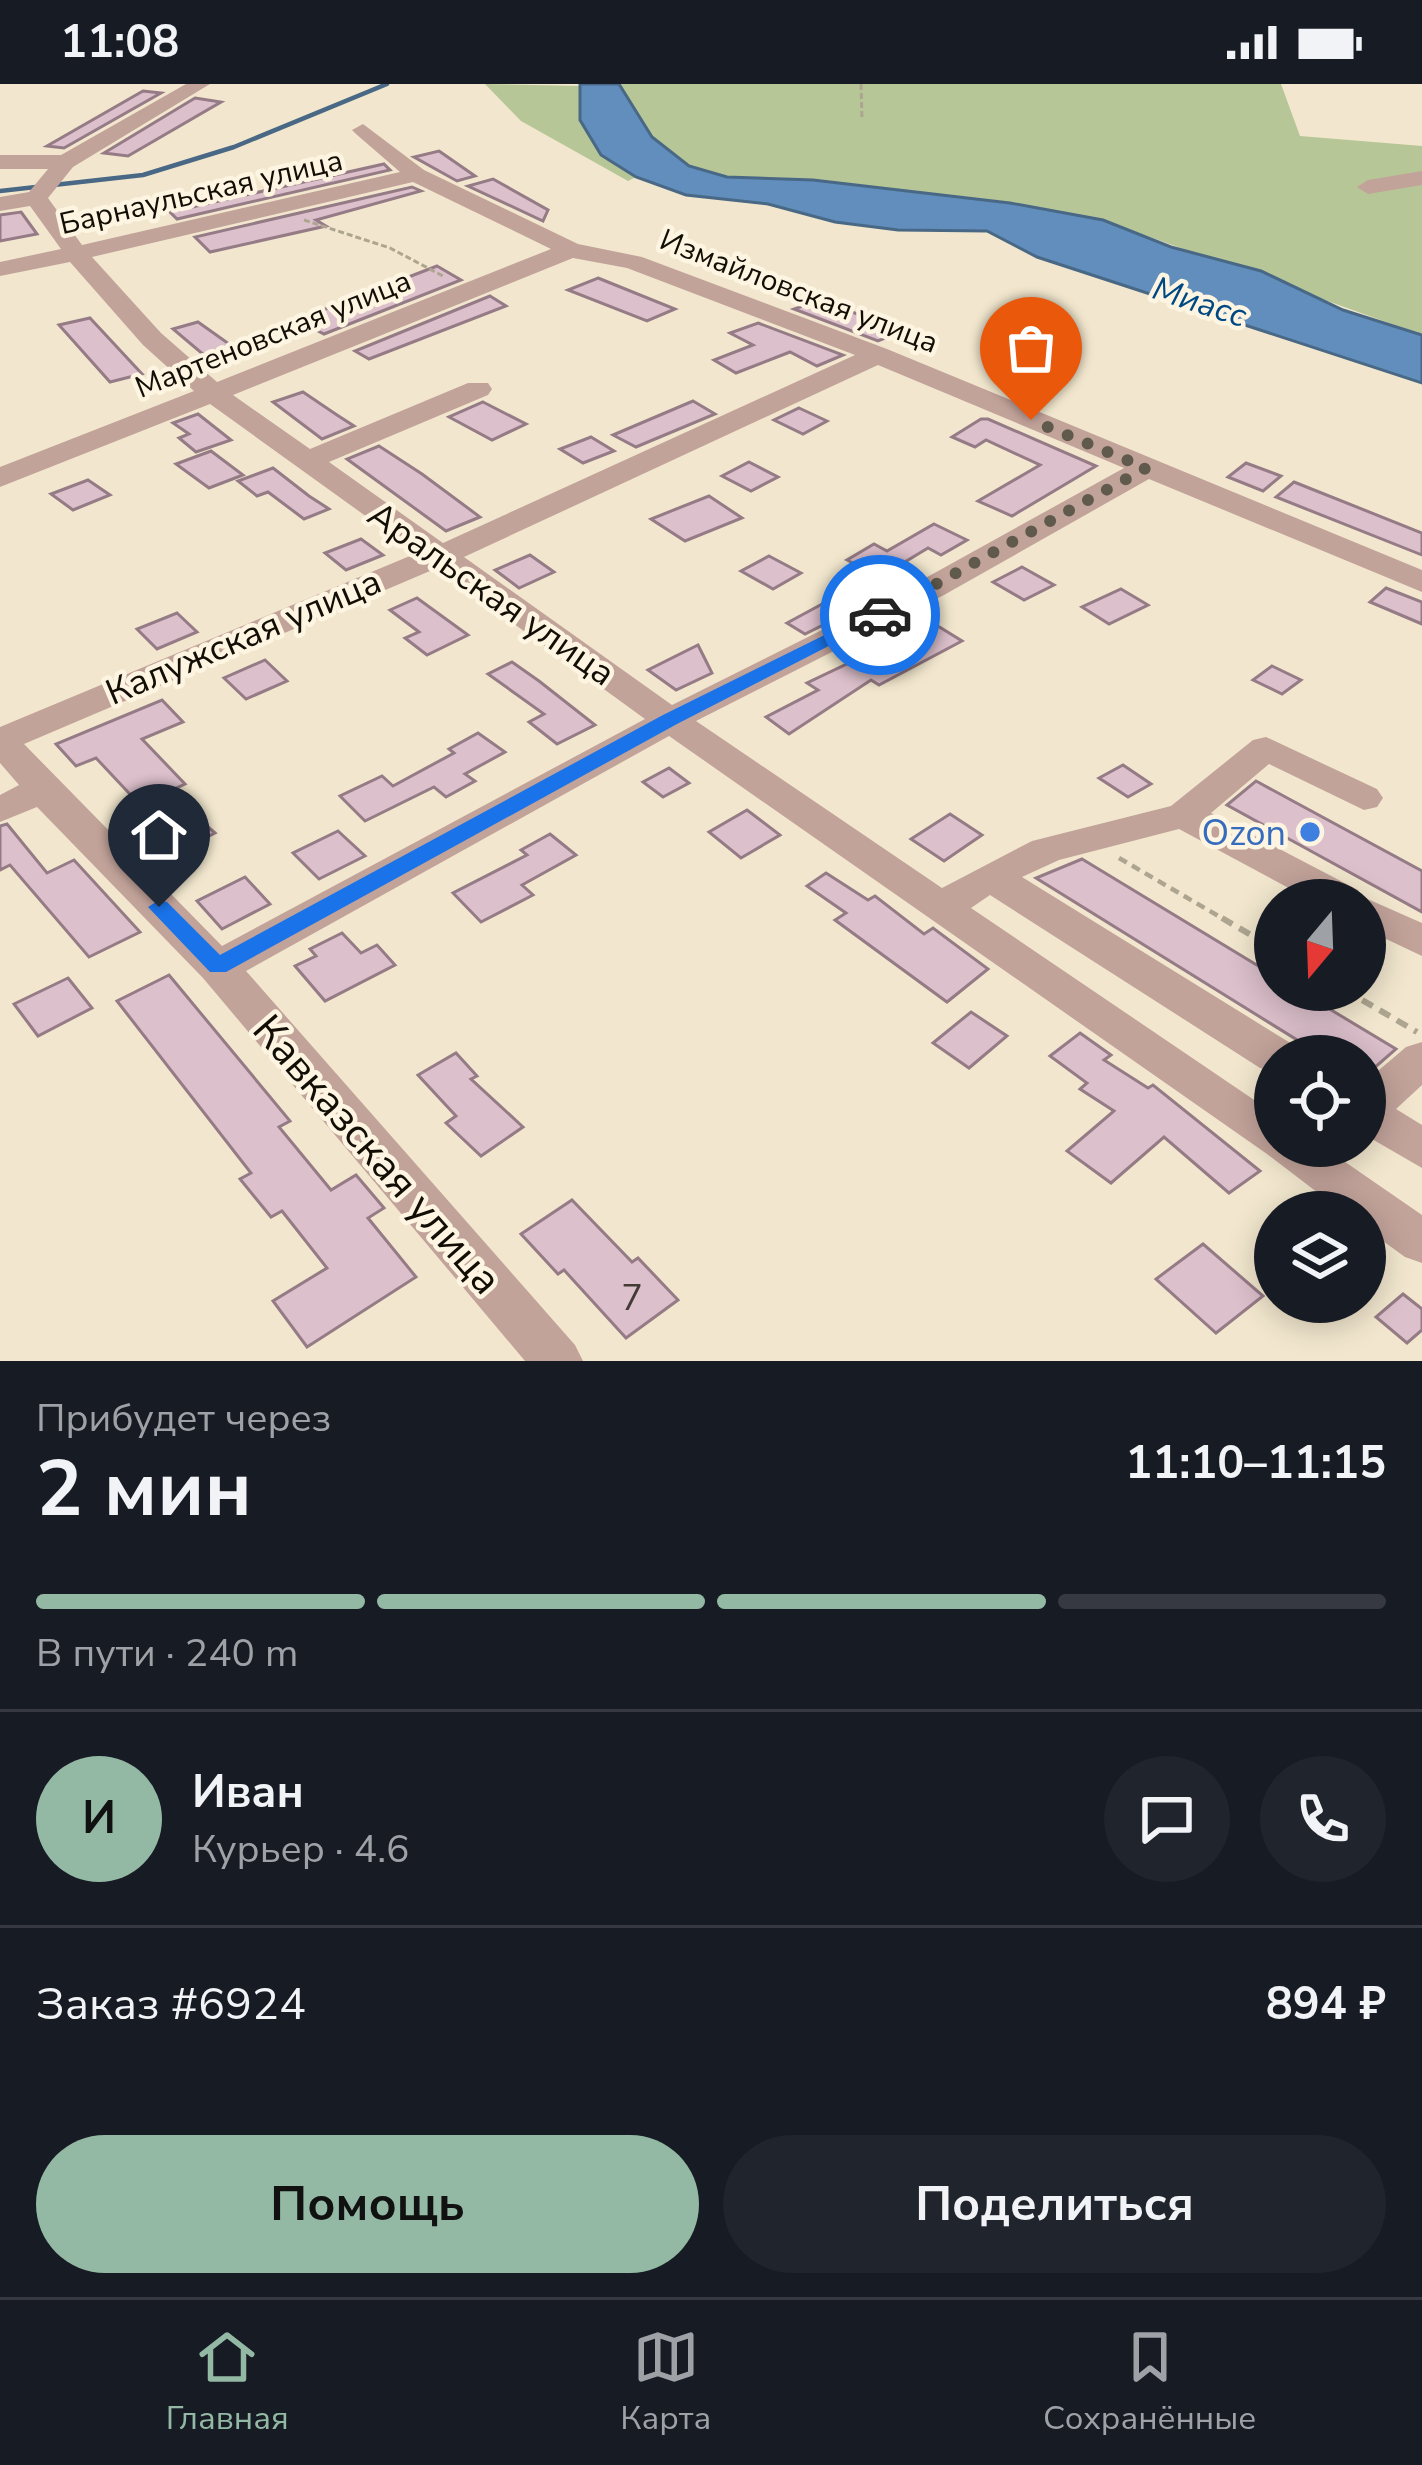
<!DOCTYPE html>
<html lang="ru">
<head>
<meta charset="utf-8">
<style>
	:root { --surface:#171b24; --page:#20242c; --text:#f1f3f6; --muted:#9ea1a6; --line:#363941; --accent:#93b9a5 }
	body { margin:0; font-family:"Nunito Sans",sans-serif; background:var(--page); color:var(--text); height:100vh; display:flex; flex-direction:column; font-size:45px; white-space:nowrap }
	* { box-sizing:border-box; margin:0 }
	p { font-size:39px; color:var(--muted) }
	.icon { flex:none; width:66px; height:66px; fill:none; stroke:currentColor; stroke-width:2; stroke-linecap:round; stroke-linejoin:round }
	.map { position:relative; height:1277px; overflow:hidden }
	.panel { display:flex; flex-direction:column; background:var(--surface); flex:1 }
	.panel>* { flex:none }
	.needle { width:78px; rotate:199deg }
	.buttons { position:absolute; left:1254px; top:795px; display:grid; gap:24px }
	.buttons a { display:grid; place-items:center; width:132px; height:132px; border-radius:50%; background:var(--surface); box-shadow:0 6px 30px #0003; font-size:60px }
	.pin { position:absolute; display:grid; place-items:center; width:102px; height:102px; color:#fff; margin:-123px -51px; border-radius:50% 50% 50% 0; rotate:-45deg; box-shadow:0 0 12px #0007 }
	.pin .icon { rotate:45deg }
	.courier { position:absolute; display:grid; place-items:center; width:120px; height:120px; margin:-60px; border:9px solid #1a73e8; border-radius:50%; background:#fff; color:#222; box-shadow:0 3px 15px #0007 }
	.headline em { font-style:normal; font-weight:700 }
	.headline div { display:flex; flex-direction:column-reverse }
	.headline { display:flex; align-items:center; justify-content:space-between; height:204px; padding:0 36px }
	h1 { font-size:78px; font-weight:700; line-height:90px }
	.bar { display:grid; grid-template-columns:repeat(4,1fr); gap:18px 12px; align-content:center; height:144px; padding:0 36px }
	.bar i { height:15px; border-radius:9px; background:var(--line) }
	.bar .current { background:var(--accent) }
	.bar p { grid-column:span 4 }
	.line { display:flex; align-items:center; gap:30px; padding:0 36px; border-top:3px solid var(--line) }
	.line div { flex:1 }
	.round { display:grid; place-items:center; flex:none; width:126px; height:126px; border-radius:63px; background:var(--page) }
	.cta { display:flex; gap:24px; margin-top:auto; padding:24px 36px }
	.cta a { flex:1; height:138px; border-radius:72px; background:var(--accent); color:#111; font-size:48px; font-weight:700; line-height:138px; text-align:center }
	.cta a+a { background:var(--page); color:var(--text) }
	.status { display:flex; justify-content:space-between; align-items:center; height:84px; padding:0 60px; background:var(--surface); direction:ltr }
	.status svg { height:33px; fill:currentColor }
	.dock { display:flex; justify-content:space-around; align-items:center; height:168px; border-top:3px solid var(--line); background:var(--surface); font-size:33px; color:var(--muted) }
	.dock a { display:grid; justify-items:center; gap:6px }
	.dock .current { color:var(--accent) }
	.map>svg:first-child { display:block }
	.green { fill:#b6c697 }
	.water { fill:#618ebc; stroke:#496885; stroke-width:3 }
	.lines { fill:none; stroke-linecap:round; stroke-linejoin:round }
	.stream { stroke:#496885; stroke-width:4.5 }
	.building { fill:#dcc0cb; stroke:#957b85; stroke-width:3 }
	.path-far2 { stroke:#aea591; stroke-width:3; stroke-dasharray:6 3; stroke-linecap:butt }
	.path-far1 { stroke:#aea591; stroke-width:4.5; stroke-dasharray:9 6; stroke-linecap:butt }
	.path { stroke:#aea591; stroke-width:6; stroke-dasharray:12 8; stroke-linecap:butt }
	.minor { fill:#c2a39a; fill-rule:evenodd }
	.route { fill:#1a73e8 }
	.done { stroke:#605a4c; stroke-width:12; stroke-dasharray:0 21.6 }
	.shop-dot { fill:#3f7fe0; stroke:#fdf5e1; stroke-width:4.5 }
	.labels { text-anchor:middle; stroke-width:9; stroke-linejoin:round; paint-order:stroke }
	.far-street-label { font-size:30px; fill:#120e06; stroke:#fdf5e1 }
	.far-water-label { font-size:33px; font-style:italic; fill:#004882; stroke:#fdf5e1 }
	.street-label { font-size:36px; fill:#120e06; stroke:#fdf5e1 }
	.shop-label { font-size:36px; fill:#366cbe; stroke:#fdf5e1; text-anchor:end }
	.near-number-label { font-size:36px; fill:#443a37 }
	.near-street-label { font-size:42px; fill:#120e06; stroke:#fdf5e1 }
</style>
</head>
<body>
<div class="status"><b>11:08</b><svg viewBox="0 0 49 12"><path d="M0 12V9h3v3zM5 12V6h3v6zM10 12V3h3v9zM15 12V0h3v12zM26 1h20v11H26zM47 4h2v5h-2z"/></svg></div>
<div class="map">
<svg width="1422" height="1277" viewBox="0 0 1422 1277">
	<rect width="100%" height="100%" fill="#f2e7ce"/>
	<!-- green -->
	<g class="green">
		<path d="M485,0L583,2C579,53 594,66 636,93L628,97L521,37Z"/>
		<polygon points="619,0 1281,0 1300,52 1422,62 1422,251 1103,136 1010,119 813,96 727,93 689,82 652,53"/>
	</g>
	<!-- water -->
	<polygon class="water" points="580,0 619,0 652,53 689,82 727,93 813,96 1010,119 1103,136 1171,163 1261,187 1343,226 1422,251 1422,299 1037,173 987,147 898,146 835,138 768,120 686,111 636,93 601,71 580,36"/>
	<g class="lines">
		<!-- stream -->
		<polyline class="stream" points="0,107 143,91 234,63 387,0"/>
	</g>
	<!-- building -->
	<g class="building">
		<polygon points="143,7 161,9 64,64 47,62"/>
		<polygon points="195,14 221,18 128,72 104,69"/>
		<polygon points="439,67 475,92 457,97 414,73"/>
		<polygon points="384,80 390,86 177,135 170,128"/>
		<polygon points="493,95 548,126 543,137 468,102"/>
		<polygon points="412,103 421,107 316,136 326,142 210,168 195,153"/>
		<polygon points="21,128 37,150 0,157 0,131"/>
		<polygon points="437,182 461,196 324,250 297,236"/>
		<polygon points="598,194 675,225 647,237 568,206"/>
		<polygon points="490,212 506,222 369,275 355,267"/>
		<polygon points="820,216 903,247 878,257 794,225"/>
		<polygon points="90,234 142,290 110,298 59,241"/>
		<polygon points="198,238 246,272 217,282 173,245"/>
		<polygon points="758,239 843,271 817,282 790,268 736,289 714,276 753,261 730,249"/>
		<polygon points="303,308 337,331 354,342 322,355 273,318"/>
		<polygon points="693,317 715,330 636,363 613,351"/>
		<polygon points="483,318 526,340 492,356 449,333"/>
		<polygon points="799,324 827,337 803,350 774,336"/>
		<polygon points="198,330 231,356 196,368 179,354 189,350 173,339"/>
		<polygon points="981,335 988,335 1096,382 1012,432 978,417 1040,381 986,356 975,363 952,353"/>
		<polygon points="591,353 614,367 583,379 560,365"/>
		<polygon points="379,362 422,390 480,433 446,447 347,375"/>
		<polygon points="211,367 243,391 209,404 176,380"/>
		<polygon points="749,378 778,393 751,407 722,392"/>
		<polygon points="1246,379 1281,392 1263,407 1228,393"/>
		<polygon points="273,384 309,412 329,425 304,435 268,408 257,412 238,397"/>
		<polygon points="88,396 110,411 73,426 51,410"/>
		<polygon points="1294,398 1422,449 1422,471 1276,413"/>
		<polygon points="709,412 742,434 685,457 651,435"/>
		<polygon points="934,440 967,456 941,471 928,464 880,493 847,476 874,460 887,467"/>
		<polygon points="361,455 383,471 346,486 325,469"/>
		<polygon points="530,471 554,488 519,504 495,486"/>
		<polygon points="769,472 801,489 773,505 741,487"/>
		<polygon points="1022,483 1054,501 1024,516 993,498"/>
		<polygon points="1386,504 1422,518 1422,540 1370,518"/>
		<polygon points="1121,505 1148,521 1109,540 1082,523"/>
		<polygon points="839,511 859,523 805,550 787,539"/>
		<polygon points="417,514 468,551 427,571 405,554 419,548 390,526"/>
		<polygon points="177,529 197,548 157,565 137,545"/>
		<polygon points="933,539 962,557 879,601 871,596 789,650 766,633 818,606 807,599"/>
		<polygon points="698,561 712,589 676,606 648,586"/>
		<polygon points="265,576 287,597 246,615 224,594"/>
		<polygon points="512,578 539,597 595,641 557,660 529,638 544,630 488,590"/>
		<polygon points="1272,582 1301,596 1282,610 1253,596"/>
		<polygon points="162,616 183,638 142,655 185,700 168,708 215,749 170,772 143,746 157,739 96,674 76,682 56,660"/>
		<polygon points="478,649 505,668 465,690 475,697 446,713 434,703 365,737 340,712 382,692 393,702 454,669 449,665"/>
		<polygon points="1123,681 1151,700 1128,713 1099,694"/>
		<polygon points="669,684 689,699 663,713 643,698"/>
		<polygon points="1256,697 1422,787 1422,828 1227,721"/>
		<polygon points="747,726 780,751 741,774 709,748"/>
		<polygon points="950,730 982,751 944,777 911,755"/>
		<polygon points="7,740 47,789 74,776 140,848 89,873 10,781 0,786 0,742"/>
		<polygon points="338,747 365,772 319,795 293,769"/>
		<polygon points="550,750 576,771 522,801 533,811 481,838 453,809 527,771 521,766"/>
		<polygon points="1082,775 1275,892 1275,906 1298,906 1396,965 1365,992 1365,972 1323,972 1036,794"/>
		<polygon points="826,789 868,816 875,812 924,850 933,844 988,885 947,918 835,836 846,829 807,802"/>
		<polygon points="245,793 270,820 222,845 197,817"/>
		<polygon points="342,849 361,869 377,861 395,881 325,917 295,882 316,872 310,865"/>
		<polygon points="169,891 290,1037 279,1043 331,1106 356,1091 384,1124 368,1134 416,1193 307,1263 273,1217 327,1184 282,1127 271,1133 240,1095 251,1089 117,917"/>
		<polygon points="68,894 92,924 38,952 14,920"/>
		<polygon points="971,928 1007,952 969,984 933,959"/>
		<polygon points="1080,949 1111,971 1104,976 1148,1004 1153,1001 1260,1087 1229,1109 1164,1053 1111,1099 1067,1067 1114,1027 1080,1005 1087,999 1050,972"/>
		<polygon points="456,969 477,992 471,995 523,1043 481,1072 446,1039 456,1032 418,991"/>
		<polygon points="572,1116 632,1178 638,1174 678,1216 626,1254 564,1186 558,1190 521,1150"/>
		<polygon points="1203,1160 1263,1212 1216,1249 1156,1195"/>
		<polygon points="1403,1210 1422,1225 1422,1246 1407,1259 1376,1233"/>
	</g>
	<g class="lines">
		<!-- path-far2 -->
		<g class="path-far2">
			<polyline points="861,0 862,35"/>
			<polyline points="304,136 390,164 443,192"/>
		</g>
		<!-- path-far1 -->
		<polyline class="path-far1" points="1119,774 1227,837"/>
		<!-- path -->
		<g class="path">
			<polyline points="1222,834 1275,865"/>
			<polyline points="1345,906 1417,948"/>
		</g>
		<!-- minor -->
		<g class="minor">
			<path d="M186,0H210L73,83L48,114L82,161L400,88L356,50L352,46L363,40L424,86L578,160L642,173L887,265L1422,486V508L1149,395L944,511L696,637L942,804L1032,757L1171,722L1253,656L1266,653L1377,705L1383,714L1377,723L1364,726L1269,680L1211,729L1358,806L1363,813L1422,839V872L1365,845V816H1311L1179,745L1059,776L1022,793L1292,960L1298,972H1275V989L1260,984L990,811L971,824L1275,1030V1062H1322L1422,1131V1179L1405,1173L1365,1144V1128H1343L1267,1070L669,652L246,887L575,1261L583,1277H525L203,894L37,723L0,738V711L19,701L0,679V643L417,469L210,320L0,403V383L194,307L143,261L70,178L0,192V178L61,165L30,122L0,127V113L29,108L48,85H0V71H61ZM413,98L551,165L217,298L161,249L92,173ZM573,174L627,184L855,271L443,459L329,378L488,311L492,305L488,299H468L310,365L233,311ZM878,281L1124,384L920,497L672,621L464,473ZM437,484L645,635L222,862L24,660Z"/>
			<polygon points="1422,87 1422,101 1368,110 1357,103 1368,96"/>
			<polygon points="1422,958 1422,1001 1396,1025 1422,1041 1422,1084 1365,1051 1365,998 1406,963"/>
		</g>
	</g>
	<!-- route -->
	<polygon class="route" points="873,527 889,531 677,640 226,888 210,888 148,823 159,816 167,818 220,871 663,631"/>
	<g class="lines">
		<!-- done -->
		<polyline class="done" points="880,531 1146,384 1031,336"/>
	</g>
	<!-- markers -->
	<circle class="shop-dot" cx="1310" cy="748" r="12"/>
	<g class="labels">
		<!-- far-street labels -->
		<g class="far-street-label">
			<text transform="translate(201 108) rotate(-13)" y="10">Барнаульская улица</text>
			<text transform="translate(799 207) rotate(21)" y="10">Измайловская улица</text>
			<text transform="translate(273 250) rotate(-22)" y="10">Мартеновская улица</text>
		</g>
		<!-- far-water labels -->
		<g class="far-water-label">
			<text transform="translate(1200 217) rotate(18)" y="12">Миасс</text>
		</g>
		<!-- street labels -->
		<g class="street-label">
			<text transform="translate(492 509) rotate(35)" y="13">Аральская улица</text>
			<text transform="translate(243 552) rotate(-23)" y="13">Калужская улица</text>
		</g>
		<!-- shop labels -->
		<g class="shop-label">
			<text x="1286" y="761">Ozon</text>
		</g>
		<!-- near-number labels -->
		<g class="near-number-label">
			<text x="632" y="1226">7</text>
		</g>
		<!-- near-street labels -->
		<g class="near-street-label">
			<text transform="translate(378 1070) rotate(49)" y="15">Кавказская улица</text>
		</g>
	</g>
</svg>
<div class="buttons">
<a><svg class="needle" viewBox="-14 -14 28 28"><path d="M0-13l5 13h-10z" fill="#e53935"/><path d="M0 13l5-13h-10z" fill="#9ea1a6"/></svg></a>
<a><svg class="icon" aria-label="locate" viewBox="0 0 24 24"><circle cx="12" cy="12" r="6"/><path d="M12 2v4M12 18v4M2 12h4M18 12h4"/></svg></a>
<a><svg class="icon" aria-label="layers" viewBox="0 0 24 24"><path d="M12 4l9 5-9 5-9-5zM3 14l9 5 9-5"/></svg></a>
</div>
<div class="pin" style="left:1031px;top:336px;background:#ea580c"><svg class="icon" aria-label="bag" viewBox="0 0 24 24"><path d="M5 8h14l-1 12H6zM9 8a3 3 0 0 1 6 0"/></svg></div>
<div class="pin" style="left:159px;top:823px;background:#1f2937"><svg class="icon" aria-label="home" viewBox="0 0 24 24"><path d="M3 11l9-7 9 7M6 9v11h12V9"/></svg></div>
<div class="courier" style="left:880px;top:531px"><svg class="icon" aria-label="car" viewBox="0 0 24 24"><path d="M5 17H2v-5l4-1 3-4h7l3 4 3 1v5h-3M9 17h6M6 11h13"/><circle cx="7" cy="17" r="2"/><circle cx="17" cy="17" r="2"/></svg></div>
</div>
<section class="panel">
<div class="headline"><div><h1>2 мин</h1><p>Прибудет через</p></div><em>11:10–11:15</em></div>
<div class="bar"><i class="current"></i><i class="current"></i><i class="current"></i><i></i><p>В пути · 240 m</p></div>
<div class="line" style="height:216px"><b class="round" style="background:var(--accent);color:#111">И</b><div><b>Иван</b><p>Курьер · 4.6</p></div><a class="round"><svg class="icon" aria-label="chat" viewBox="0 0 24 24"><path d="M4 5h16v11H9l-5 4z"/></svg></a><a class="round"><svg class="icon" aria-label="phone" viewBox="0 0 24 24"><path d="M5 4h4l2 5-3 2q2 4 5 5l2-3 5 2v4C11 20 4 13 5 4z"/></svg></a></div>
<div class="line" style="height:156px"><div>Заказ #6924</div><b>894 ₽</b></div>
<div class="cta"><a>Помощь</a><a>Поделиться</a></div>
</section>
<nav class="dock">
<a class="current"><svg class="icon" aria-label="home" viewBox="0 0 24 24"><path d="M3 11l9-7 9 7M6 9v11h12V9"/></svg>Главная</a>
<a><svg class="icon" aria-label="map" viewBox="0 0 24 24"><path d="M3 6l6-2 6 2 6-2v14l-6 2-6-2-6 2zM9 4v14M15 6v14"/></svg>Карта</a>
<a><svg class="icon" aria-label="saved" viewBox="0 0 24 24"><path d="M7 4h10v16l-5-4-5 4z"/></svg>Сохранённые</a>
</nav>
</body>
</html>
